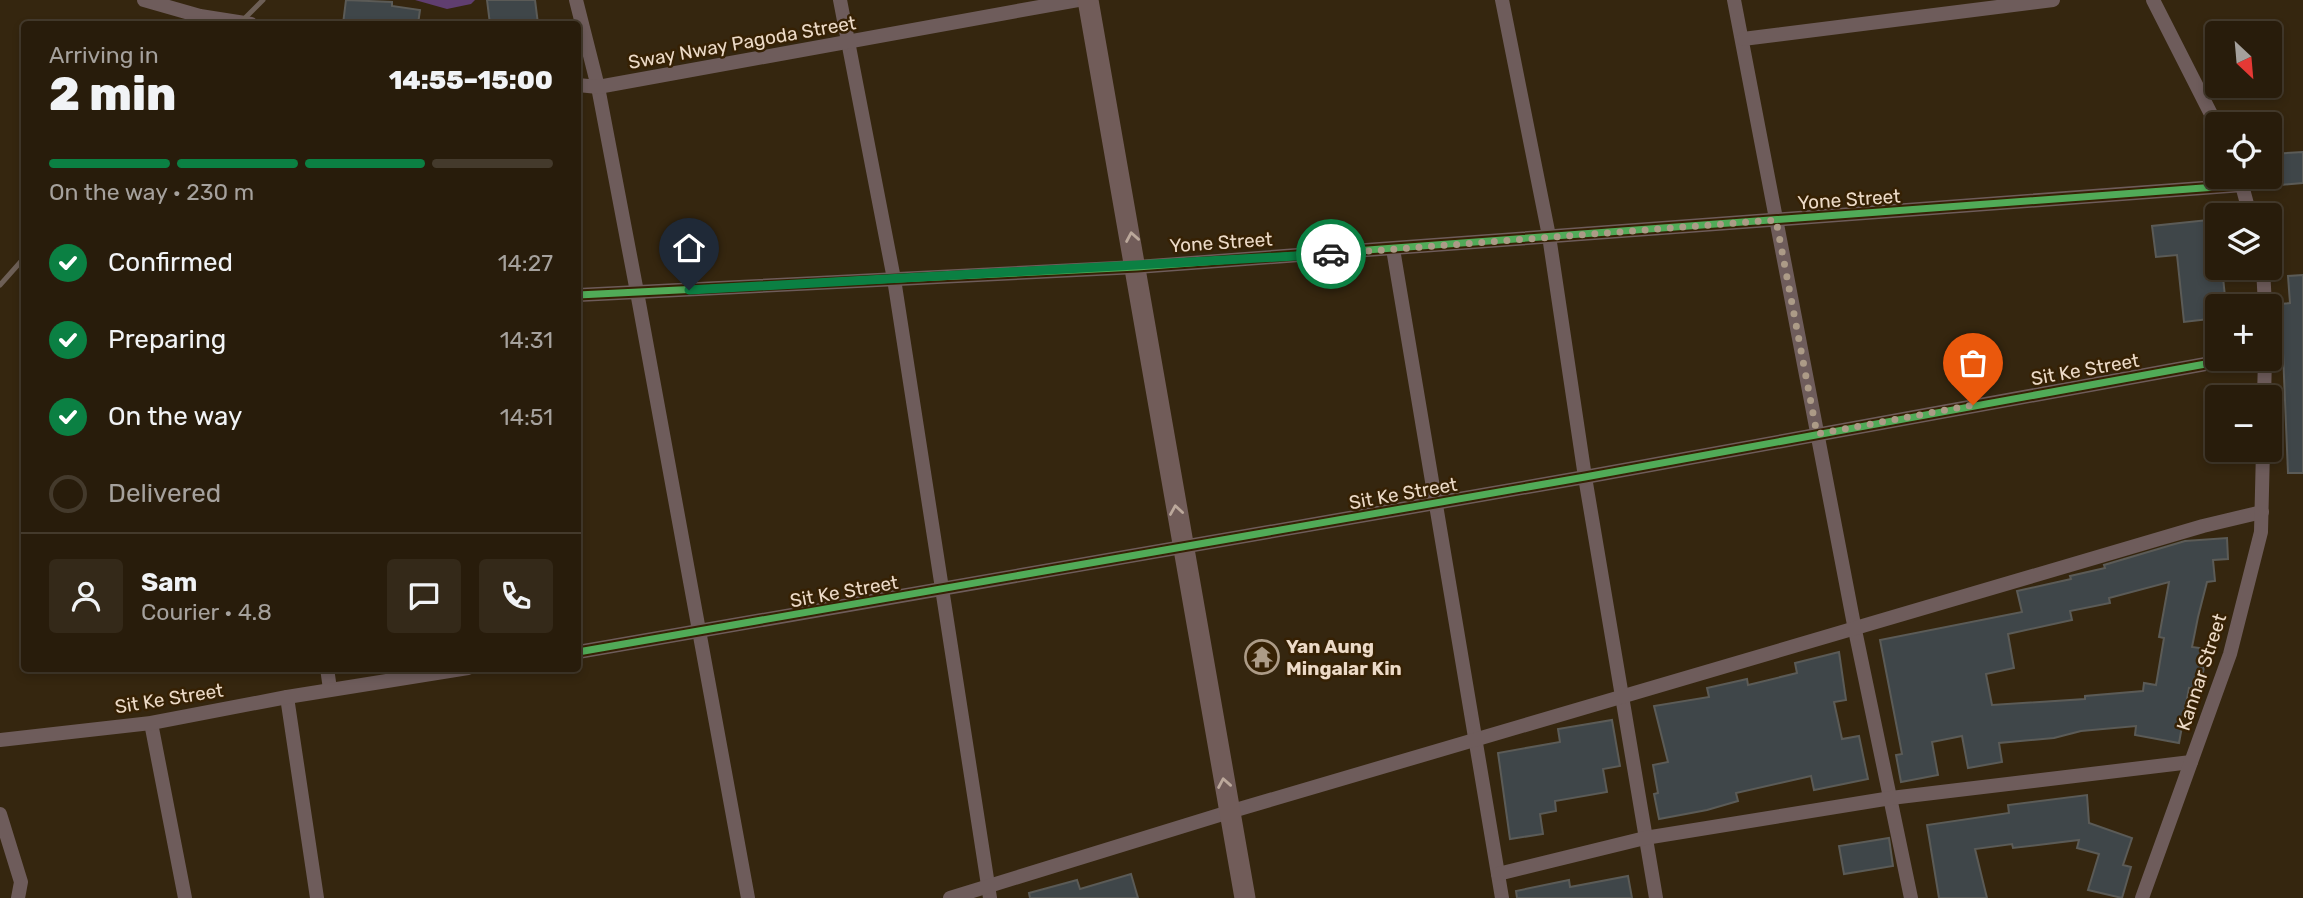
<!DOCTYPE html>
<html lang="en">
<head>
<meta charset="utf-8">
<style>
	:root { --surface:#281c0b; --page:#342919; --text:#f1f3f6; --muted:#a5a19d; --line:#443a2c; --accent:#0b8043 }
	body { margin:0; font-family:Rubik,sans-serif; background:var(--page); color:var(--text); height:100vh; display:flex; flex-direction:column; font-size:26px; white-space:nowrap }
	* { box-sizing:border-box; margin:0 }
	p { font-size:23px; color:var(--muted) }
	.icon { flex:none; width:38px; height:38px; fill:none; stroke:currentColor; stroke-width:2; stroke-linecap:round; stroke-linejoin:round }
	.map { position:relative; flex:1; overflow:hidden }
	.side { position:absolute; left:21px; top:21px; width:560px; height:651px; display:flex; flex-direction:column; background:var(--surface); border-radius:7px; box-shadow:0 4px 10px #0003,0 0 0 2px var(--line) }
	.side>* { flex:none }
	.needle { width:46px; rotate:154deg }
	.tools { position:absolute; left:2205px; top:21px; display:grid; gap:14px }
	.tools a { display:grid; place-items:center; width:77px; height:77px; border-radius:7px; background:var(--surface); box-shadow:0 4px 10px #0003,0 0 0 2px var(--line); font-size:35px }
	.pin { position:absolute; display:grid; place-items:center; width:60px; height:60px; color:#fff; margin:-72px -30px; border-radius:50% 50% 50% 0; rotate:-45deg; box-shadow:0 0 7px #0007 }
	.pin .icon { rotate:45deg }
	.courier { position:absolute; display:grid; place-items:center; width:70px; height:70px; margin:-35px; border:5px solid #0b8043; border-radius:50%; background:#fff; color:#222; box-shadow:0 2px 9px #0007 }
	.overview em { font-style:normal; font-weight:800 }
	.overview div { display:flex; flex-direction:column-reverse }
	.overview { display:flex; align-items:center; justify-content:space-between; height:119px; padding:0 28px }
	h1 { font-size:46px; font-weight:800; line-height:52px }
	.bar { display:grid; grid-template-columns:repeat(4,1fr); gap:10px 7px; align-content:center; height:84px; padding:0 28px }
	.bar i { height:9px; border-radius:5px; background:var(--line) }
	.bar .active { background:var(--accent) }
	.bar p { grid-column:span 4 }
	.line { display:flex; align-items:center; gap:18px; padding:0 28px; border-top:2px solid var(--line) }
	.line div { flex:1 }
	.round { display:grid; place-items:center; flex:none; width:74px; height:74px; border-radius:7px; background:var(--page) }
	ol { padding:0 28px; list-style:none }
	li { display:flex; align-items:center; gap:21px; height:77px }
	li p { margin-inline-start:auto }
	li .icon { padding:7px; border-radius:50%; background:var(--accent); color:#fff; stroke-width:4 }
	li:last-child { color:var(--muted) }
	li i { width:38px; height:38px; border:4px solid var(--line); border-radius:50% }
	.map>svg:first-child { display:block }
	.green { fill:#603e70 }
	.building { fill:#3f4649; stroke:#5b5b57; stroke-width:2; fill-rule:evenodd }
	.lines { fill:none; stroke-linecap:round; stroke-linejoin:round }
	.street { stroke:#6e5c5b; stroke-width:14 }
	.secondary { stroke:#715c59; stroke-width:21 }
	.rail { stroke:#6d5f56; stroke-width:5 }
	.cycleway-casing { stroke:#362104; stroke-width:11 }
	.cycleway { stroke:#51ab58; stroke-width:7 }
	.oneway { stroke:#bba89b }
	.done { stroke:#ac9b87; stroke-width:7; stroke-dasharray:0 12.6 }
	.route { stroke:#0b8043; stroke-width:9 }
	.labels { text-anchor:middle; stroke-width:5; stroke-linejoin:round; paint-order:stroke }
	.street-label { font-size:19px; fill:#ecdac7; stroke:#362104 }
	.poi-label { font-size:19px; font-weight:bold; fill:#ecdac7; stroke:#362104; text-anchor:start }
</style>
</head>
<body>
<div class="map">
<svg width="2303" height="898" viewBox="0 0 2303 898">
	<rect width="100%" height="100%" fill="#35260f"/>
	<!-- green -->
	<polygon class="green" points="415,0 475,0 471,4 447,9"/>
	<!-- building -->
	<g class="building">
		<polygon points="346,0 392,2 392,6 420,10 418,24 343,24"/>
		<polygon points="487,0 535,0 538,24 490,24"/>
		<polygon points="2303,152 2303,183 2270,186 2270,154"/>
		<polygon points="2217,219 2217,268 2222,268 2226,306 2217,306 2217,318 2184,322 2177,255 2156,257 2152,226"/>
		<polygon points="2303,275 2303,473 2288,473 2281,304 2290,303 2288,276"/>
		<path d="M2227,538L2228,559L2213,560L2215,581L2207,582L2198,617L2192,647L2207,649L2200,690L2189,688L2179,743L2135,735L2136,726L2081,731L2054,738L1999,743L2002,762L1968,768L1962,736L1932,742L1938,775L1901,782L1896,755L1902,754L1880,640L2022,612L2017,591L2071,579L2070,576L2105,568L2104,565L2185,541ZM2169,582L2159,637L2164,638L2156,685L2144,683L2143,691L2085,696V699L1992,705L1986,674L2014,668L2008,634L2072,620L2070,611L2110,603L2109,598Z"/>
		<polygon points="1839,652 1846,700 1834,702 1842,739 1859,736 1868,779 1814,790 1811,776 1736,793 1738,801 1707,810 1659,819 1654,794 1658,793 1653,765 1668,762 1654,706 1709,697 1707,688 1747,679 1748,685 1797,673 1795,663"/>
		<polygon points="1612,720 1620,766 1603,769 1607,792 1555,801 1556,811 1540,814 1543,834 1510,839 1498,753 1560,742 1558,729"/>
		<polygon points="2087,795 2089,823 2132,838 2123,865 2131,867 2122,898 2088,890 2099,854 2077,848 2079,840 2013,848 2012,844 1975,849 1987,898 1939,898 1927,825 2009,813 2008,805"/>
		<polygon points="1889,838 1893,866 1844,874 1839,846"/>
		<polygon points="1131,874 1138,898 1030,898 1029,893 1077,880 1080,889"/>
		<polygon points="1628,876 1632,898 1517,898 1516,891 1569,880 1570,887"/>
	</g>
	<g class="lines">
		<!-- street -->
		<g class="street">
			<polyline points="144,0 200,16 251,24"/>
			<polyline points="576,0 598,87 637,292 748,898"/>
			<polyline points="840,0 894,279 990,898"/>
			<polyline points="1502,0 1549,236 1585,477 1656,898"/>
			<polyline points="1734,0 1855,630 1911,898"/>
			<polyline points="2153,0 2217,126"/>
			<polyline points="1743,39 2053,0"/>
			<polyline points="578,85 598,87 1078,0"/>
			<polyline points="2240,178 2250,215"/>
			<polyline points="1393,249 1502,898"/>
			<polyline points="2263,268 2265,306"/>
			<polyline points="578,295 1137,267 2243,185"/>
			<polyline points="2264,397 2265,359"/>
			<polyline points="578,652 1585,477 2233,359"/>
			<polyline points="327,668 330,689"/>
			<polyline points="287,697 317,898"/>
			<polyline points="151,723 185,898"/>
			<polyline points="0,740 151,723 287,697 468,668"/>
			<polyline points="0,814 21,882 18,898"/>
			<polyline points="1498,874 1645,838 1891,798 2191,762"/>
			<polyline points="950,898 1229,812 2203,526 2262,512"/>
			<polyline points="2142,898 2230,654 2261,532 2263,450"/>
		</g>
		<!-- secondary -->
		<polyline class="secondary" points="1088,0 1245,898"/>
		<!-- rail -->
		<g class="rail">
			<polyline points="239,24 263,0"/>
			<polyline points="0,285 24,258"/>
		</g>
		<!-- cycleway casing -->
		<g class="cycleway-casing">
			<g id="cycleway">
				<polyline points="578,295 1137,267 2243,185"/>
				<polyline points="578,652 1585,477 2233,359"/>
			</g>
		</g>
		<!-- cycleway -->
		<use href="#cycleway" class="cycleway"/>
	</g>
	<!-- one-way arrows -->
	<defs><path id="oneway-chevron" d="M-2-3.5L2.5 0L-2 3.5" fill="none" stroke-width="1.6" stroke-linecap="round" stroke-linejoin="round" transform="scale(1.75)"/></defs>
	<g class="oneway">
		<use href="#oneway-chevron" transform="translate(1132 237) rotate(-100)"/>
		<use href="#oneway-chevron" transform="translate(1176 510) rotate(-99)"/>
		<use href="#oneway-chevron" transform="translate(1224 783) rotate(-100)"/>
	</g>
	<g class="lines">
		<!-- done -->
		<polyline class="done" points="1331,254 1776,220 1817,434 1973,405"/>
		<!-- route -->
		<polyline class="route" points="689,290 1331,254"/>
	</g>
	<!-- icons -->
	<defs>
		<g id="temple-ring" transform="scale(1.75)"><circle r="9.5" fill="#362104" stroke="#ac9b87" stroke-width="1.5"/><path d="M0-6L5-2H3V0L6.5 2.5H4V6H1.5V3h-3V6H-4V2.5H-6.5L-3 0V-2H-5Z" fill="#ac9b87"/></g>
	</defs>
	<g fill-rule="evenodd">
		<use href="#temple-ring" x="1262" y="657"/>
	</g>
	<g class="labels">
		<!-- street labels -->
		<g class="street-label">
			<text transform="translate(742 42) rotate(-10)" y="7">Sway Nway Pagoda Street</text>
			<text transform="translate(1849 199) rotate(-4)" y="7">Yone Street</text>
			<text transform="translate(1221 242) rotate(-4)" y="7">Yone Street</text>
			<text transform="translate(2085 369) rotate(-10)" y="7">Sit Ke Street</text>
			<text transform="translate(1403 493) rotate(-10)" y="7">Sit Ke Street</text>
			<text transform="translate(844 591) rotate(-10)" y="7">Sit Ke Street</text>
			<text transform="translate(2201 672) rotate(-72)" y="7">Kannar Street</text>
			<text transform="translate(169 698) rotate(-9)" y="7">Sit Ke Street</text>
		</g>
		<!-- poi labels -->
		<g class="poi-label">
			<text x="1286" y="653">Yan Aung<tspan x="1286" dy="22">Mingalar Kin</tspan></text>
		</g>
	</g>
</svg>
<div class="tools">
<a><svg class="needle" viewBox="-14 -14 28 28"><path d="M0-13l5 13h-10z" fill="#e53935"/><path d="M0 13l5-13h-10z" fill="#a5a19d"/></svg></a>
<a><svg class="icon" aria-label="locate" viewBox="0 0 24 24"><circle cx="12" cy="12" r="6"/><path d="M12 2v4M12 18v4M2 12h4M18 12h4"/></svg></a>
<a><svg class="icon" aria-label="layers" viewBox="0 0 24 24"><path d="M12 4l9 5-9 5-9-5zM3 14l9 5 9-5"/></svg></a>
<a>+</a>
<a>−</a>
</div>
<div class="pin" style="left:1973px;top:405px;background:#ea580c"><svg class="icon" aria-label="bag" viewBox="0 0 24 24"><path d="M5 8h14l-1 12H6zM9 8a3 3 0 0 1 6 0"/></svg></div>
<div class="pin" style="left:689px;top:290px;background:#1f2937"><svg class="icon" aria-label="home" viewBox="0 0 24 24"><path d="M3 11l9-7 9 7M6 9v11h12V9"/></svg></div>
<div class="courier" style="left:1331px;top:254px"><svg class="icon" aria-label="car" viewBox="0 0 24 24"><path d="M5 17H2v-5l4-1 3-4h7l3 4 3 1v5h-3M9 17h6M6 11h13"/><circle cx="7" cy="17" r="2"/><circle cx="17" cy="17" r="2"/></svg></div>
<section class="side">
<div class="overview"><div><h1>2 min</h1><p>Arriving in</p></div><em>14:55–15:00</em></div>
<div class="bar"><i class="active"></i><i class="active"></i><i class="active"></i><i></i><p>On the way · 230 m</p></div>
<ol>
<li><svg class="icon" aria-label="check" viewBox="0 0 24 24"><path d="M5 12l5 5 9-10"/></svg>Confirmed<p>14:27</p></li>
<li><svg class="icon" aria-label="check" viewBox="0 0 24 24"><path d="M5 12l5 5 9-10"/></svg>Preparing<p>14:31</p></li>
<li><svg class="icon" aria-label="check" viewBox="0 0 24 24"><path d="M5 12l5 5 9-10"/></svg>On the way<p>14:51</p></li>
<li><i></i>Delivered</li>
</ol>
<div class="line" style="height:126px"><a class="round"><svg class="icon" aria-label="person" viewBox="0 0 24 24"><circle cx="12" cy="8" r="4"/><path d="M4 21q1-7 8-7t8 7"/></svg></a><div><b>Sam</b><p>Courier · 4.8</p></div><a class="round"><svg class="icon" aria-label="chat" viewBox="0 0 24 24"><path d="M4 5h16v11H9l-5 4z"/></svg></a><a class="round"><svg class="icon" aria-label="phone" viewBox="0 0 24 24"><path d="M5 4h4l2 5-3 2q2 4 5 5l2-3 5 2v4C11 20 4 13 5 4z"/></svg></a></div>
</section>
</div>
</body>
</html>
